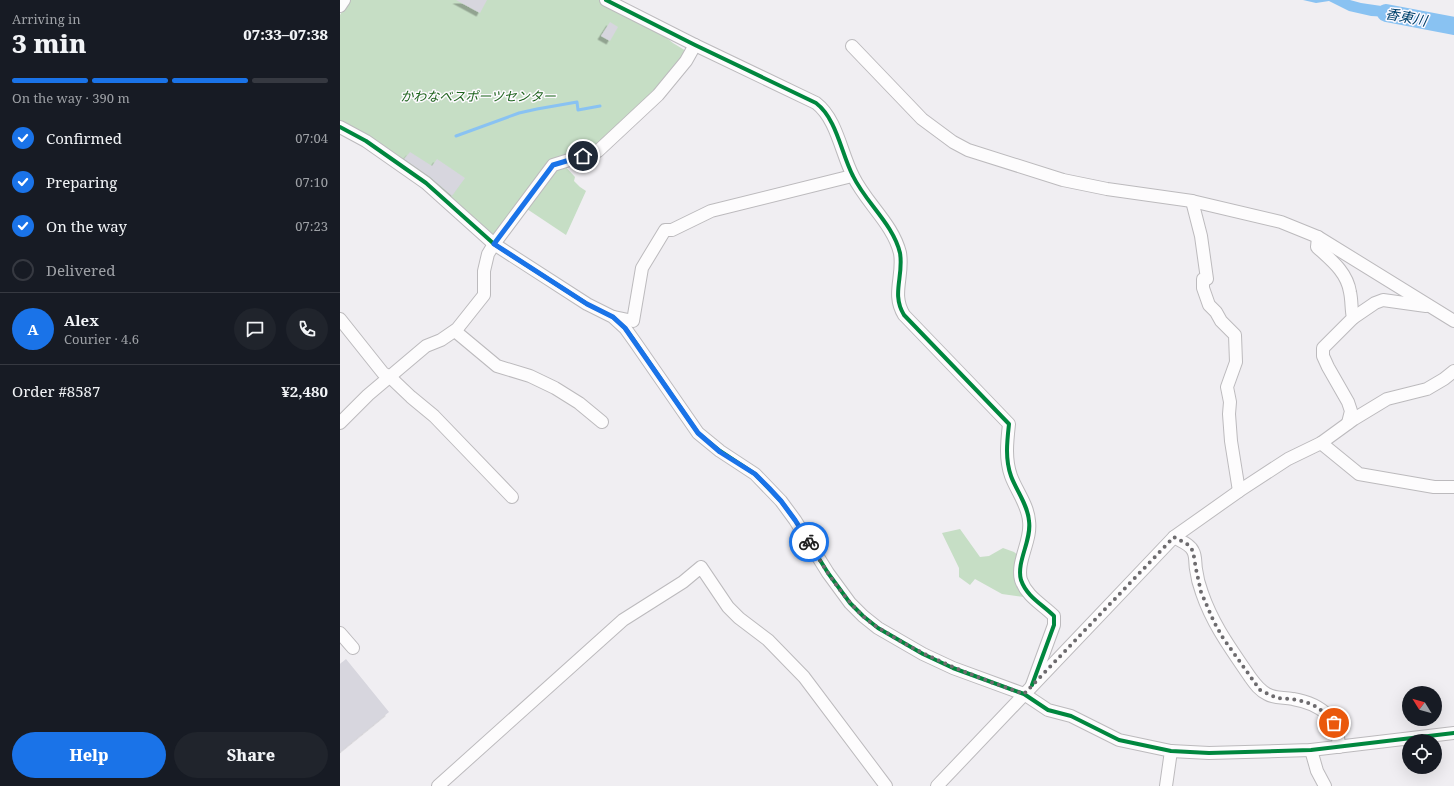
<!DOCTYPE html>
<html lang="en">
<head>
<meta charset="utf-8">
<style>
	:root { --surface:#171b24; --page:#20242c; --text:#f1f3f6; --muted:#9ea1a6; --line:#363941; --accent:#1a73e8 }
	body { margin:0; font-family:"Noto Serif","Noto Sans JP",serif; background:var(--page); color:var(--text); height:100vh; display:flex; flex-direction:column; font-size:15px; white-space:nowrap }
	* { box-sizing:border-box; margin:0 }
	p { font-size:13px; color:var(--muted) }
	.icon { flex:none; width:22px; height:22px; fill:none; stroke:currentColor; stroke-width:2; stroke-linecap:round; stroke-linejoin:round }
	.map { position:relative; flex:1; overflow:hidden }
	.sheet { display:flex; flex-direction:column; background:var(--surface); width:340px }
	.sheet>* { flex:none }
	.needle { width:26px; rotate:307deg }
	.buttons { position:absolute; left:1062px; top:686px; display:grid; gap:8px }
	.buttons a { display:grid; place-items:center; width:40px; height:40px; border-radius:50%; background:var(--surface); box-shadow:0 4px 16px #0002; font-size:20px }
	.pin { position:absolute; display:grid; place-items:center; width:34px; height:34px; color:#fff; margin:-17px; border:2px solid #fff; border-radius:50%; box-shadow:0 1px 4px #0007 }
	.courier { position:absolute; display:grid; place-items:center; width:40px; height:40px; margin:-20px; border:3px solid #1a73e8; border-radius:50%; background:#fff; color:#222; box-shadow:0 1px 5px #0007 }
	.headline em { font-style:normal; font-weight:800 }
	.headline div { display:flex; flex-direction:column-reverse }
	.headline { display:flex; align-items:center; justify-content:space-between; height:68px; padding:0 12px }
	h1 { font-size:26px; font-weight:800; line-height:30px }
	.bar { display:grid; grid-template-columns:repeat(4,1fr); gap:6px 4px; align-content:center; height:48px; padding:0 12px }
	.bar i { height:5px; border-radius:3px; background:var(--line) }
	.bar .current { background:var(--accent) }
	.bar p { grid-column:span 4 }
	.line { display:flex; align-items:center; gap:10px; padding:0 12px; border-top:1px solid var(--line) }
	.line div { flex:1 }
	.round { display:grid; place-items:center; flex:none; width:42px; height:42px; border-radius:21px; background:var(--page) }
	ol { padding:0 12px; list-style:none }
	li { display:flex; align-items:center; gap:12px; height:44px }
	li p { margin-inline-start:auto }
	li .icon { padding:4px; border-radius:50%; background:var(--accent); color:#fff; stroke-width:4 }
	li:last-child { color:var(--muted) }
	li i { width:22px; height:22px; border:2px solid var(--line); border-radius:50% }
	.cta { display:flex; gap:8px; margin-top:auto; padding:8px 12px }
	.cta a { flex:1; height:46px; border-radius:24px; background:var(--accent); color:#fff; font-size:16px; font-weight:800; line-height:46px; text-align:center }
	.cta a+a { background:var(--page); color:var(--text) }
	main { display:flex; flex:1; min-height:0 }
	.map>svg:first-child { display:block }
	.green { fill:#c6dec5 }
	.water { fill:#89c2f2 }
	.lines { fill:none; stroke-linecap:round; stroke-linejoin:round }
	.stream { stroke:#89c2f2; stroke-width:3 }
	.river { stroke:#89c2f2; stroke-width:18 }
	.building { fill:#d7d6de; filter:url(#shadow) }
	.minor-casing { stroke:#bcbabd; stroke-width:14 }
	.minor { stroke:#fdfcfd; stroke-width:12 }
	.cycleway-casing { stroke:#fdfaff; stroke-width:6 }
	.cycleway { stroke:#00873e; stroke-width:4 }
	.done { stroke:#6d6b6e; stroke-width:4; stroke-dasharray:0 7.2 }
	.route { stroke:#1a73e8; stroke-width:5 }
	.labels { text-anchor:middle; stroke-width:3; stroke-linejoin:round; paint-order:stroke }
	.park-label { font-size:13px; font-style:italic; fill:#1d631c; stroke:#fdfaff }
	.water-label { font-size:14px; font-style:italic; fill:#00426d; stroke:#fdfaff }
</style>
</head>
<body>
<main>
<section class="sheet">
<div class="headline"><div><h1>3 min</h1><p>Arriving in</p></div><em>07:33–07:38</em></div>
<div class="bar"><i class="current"></i><i class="current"></i><i class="current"></i><i></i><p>On the way · 390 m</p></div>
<ol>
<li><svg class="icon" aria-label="check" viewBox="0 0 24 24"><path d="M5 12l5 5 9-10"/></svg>Confirmed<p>07:04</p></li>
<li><svg class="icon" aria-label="check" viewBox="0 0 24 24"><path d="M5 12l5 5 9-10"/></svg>Preparing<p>07:10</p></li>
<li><svg class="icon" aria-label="check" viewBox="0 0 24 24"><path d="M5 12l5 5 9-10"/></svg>On the way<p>07:23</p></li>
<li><i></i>Delivered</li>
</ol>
<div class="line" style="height:72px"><b class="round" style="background:var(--accent);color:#fff">A</b><div><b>Alex</b><p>Courier · 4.6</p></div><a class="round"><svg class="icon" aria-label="chat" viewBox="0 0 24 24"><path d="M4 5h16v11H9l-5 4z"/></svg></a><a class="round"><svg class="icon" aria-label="phone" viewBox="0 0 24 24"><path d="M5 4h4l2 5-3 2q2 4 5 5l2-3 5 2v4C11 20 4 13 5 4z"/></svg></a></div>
<div class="line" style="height:52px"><div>Order #8587</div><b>¥2,480</b></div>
<div class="cta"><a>Help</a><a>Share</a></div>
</section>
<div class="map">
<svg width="1114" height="786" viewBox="0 0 1114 786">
	<defs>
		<filter id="shadow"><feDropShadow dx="-3.5" dy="3.5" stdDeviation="0" flood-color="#0004"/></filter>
	</defs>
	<rect width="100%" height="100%" fill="#f0eef2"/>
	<!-- green -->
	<g class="green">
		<polygon points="9,0 259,0 318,31 333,43 351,54 259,148 211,162 154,238 0,122 0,15"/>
		<polygon points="223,164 235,177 234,181 240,187 246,191 226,235 184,207 214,168"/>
		<polygon points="620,529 640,557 649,556 663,548 674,552 680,557 684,597 662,594 635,579 630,585 619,577 619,568 602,533"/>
	</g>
	<!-- water -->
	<polygon class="water" points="963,0 1010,0 1021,3 1055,8 1069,14 1072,25 1049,17 1031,16 1009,11 989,1 976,3"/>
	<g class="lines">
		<!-- stream -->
		<polyline class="stream" points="116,136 179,113 197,109 237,102 238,110 260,106"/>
		<!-- river -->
		<polyline class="river" points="1046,13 1114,26"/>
	</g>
	<!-- building -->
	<g class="building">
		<polygon points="116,0 147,0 140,13"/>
		<polygon points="270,22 278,27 270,41 261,36"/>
		<polygon points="70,152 92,166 97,159 125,178 112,196 90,177 64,159"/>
		<polygon points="6,659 49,712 0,752 0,664"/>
	</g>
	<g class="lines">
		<!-- minor casing -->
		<g class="minor-casing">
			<g id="minor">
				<path d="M266,0L355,45L476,103C497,119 501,153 513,176C526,203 553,224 560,253C564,276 551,294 564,315L669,424C667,442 665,459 671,476C676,490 688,505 689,521C692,540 676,562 681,580C687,597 702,604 714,616V625L692,685"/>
				<polyline points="0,6 4,0"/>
				<polyline points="512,46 582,119 613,142 628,150 723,180 767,189 852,201 941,222 978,237 1114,321"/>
				<polyline points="0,127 26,141 86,183 154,244 247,304 273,317 285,328 295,342 358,433 380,451 415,474 441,501 455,520 488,573 510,603 523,616 538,628 583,654 613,668 684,694 708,710 731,716 779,740 831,751 869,753 971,750 1114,733"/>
				<polyline points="852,201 861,236 867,279 863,279 863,288 869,305 876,312 881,321 895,335 896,362 887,387 890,402 889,414 891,441 899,491"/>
				<path d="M978,237L977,247C991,260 1007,272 1010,292C1012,301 1011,309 1013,318L983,348V356L988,367L1008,402L1011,411L1008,423"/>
				<polyline points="274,317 293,321 302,268 325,230 332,230 371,211 512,176"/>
				<polyline points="1013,318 1035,303 1043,300 1086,306"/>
				<polyline points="0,319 43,373 50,377 71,397 94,416 172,497"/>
				<polyline points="115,331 157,366 190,376 215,388 239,403 262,422"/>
				<polyline points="0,423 28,395 86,346 101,340 117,329 144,295 144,271 148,254 154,244 213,165 258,151 318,95 346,61 355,45"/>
				<polyline points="981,443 1019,474 1094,487 1114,487"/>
				<path d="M834,537C840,541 850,544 853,551C856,556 855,564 856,569C857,577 859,585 862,593C873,625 891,649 910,677C915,684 919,690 927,694C935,699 944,697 953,699C982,704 998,718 999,747"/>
				<polyline points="0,633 13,648"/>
				<polyline points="971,750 977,771 985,786"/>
				<polyline points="98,786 283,620 343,582 361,567 388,607 399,618 428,640 464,677 546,786"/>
				<polyline points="597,786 834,537 899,491 948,459 981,443 1014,419 1047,399 1087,389 1104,379 1114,371"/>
				<polyline points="826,786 831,751"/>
			</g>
		</g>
		<!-- minor -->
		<use href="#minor" class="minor"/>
		<!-- cycleway casing -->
		<g class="cycleway-casing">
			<g id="cycleway">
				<path d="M266,0L355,45L476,103C497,119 501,153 513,176C526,203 553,224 560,253C564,276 551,294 564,315L669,424C667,442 665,459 671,476C676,490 688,505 689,521C692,540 676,562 681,580C687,597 702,604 714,616V625L692,685"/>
				<polyline points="0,127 26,141 86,183 154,244 247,304 273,317 285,328 295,342 358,433 380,451 415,474 441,501 455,520 488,573 510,603 523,616 538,628 583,654 613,668 684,694 708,710 731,716 779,740 831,751 869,753 971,750 1114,733"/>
			</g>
		</g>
		<!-- cycleway -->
		<use href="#cycleway" class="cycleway"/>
	</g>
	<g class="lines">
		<!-- done -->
		<path class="done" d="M469,542C484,568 501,595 523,616C532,625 544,631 555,638C596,662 639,678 684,694L834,537L847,544L853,551L856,569L861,592L874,622L883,638L920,690L937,698L952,699L966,702L977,707L986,714L994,723"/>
		<!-- route -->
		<polyline class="route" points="243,156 213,165 154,244 247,304 273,317 285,328 358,433 380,452 415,474 429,488 441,501 455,520 469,542"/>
	</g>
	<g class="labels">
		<!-- park labels -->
		<g class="park-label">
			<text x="138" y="101">かわなべスポーツセンター</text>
		</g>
		<!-- water labels -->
		<g class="water-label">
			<text transform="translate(1066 17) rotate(11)" y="5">香東川</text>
		</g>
	</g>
</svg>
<div class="buttons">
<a><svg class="needle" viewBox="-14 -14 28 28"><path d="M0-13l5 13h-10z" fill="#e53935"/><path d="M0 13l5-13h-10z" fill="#9ea1a6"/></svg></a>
<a><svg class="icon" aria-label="locate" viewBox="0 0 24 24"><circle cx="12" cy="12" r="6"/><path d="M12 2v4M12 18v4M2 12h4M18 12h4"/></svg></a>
</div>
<div class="pin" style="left:994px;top:723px;background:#ea580c"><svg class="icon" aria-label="bag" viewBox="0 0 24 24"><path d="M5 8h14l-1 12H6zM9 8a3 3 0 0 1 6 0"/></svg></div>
<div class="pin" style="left:243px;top:156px;background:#1f2937"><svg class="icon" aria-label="home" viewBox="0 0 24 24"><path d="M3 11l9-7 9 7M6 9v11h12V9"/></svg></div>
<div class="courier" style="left:469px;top:542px"><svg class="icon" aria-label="bike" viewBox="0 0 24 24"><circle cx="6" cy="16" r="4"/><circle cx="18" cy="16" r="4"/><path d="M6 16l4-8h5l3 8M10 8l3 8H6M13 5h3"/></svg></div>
</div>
</main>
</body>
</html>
